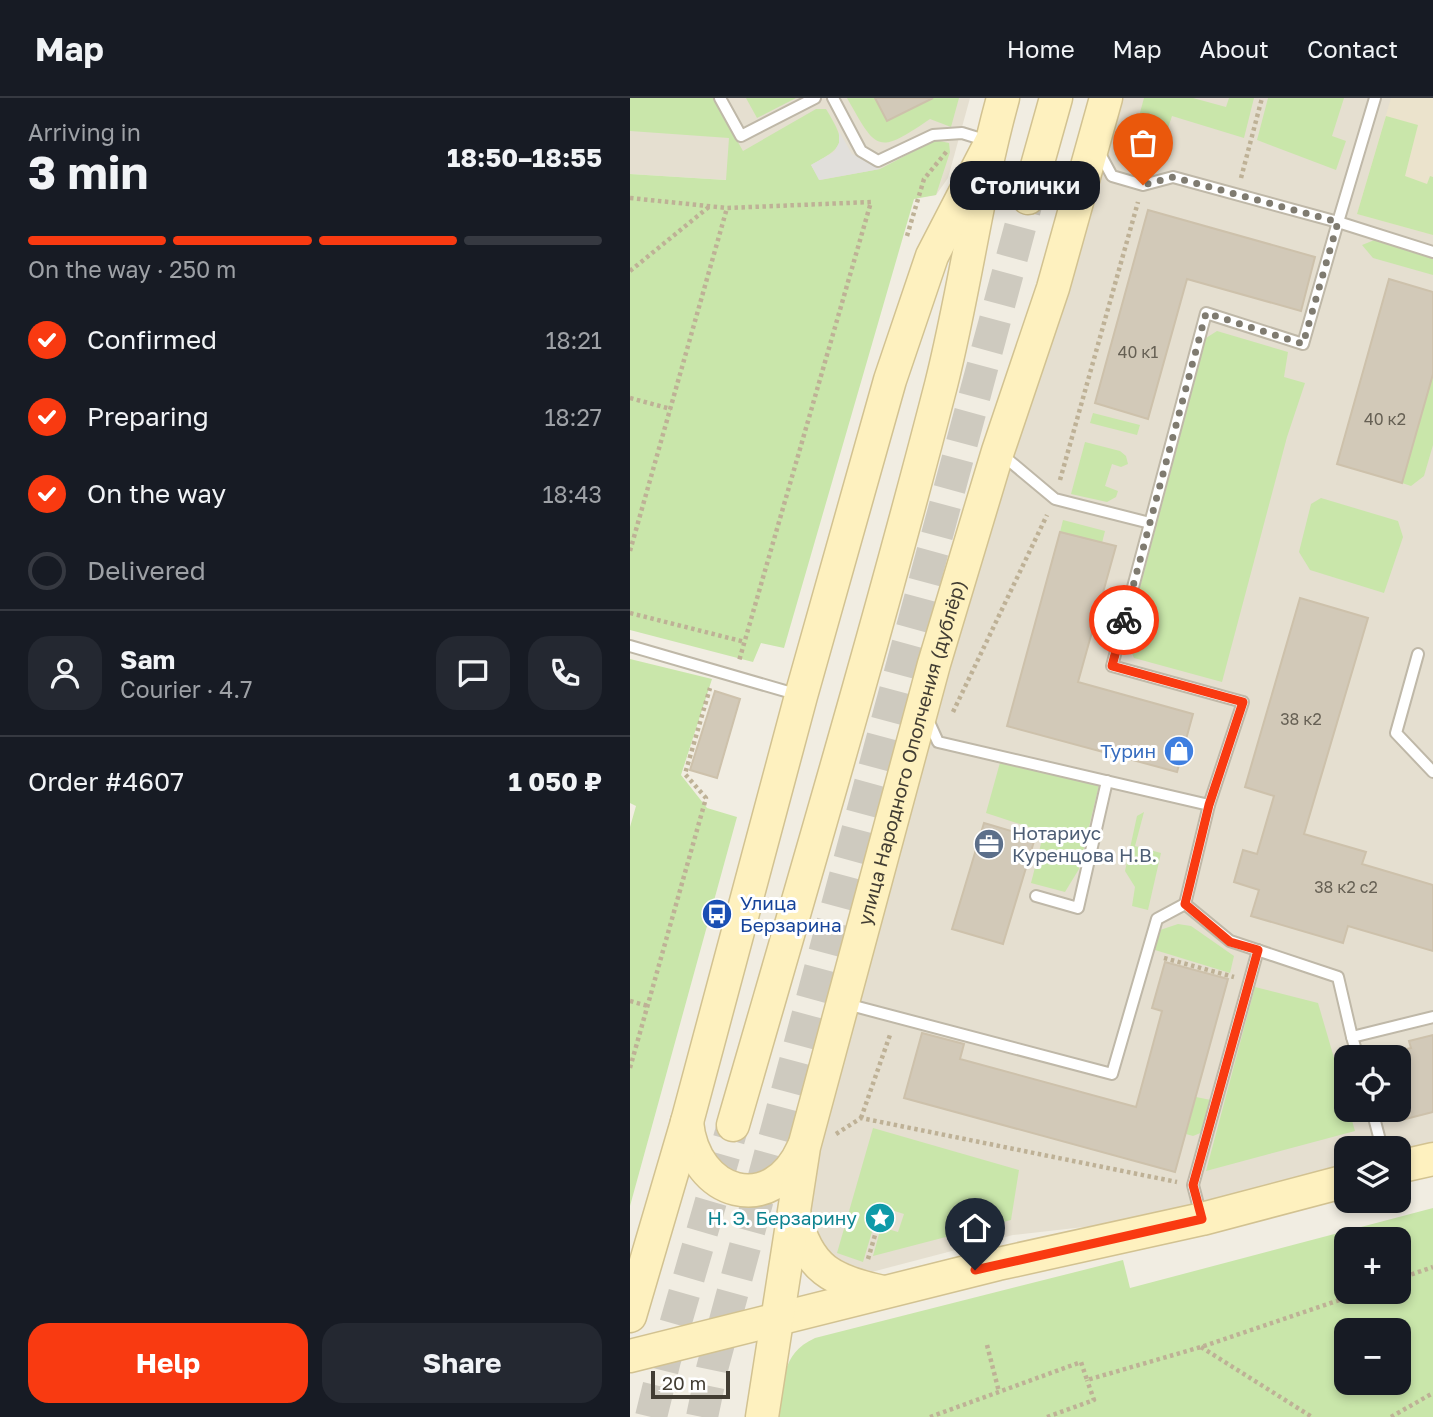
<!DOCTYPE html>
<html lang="en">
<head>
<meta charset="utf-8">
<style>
	:root { --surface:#171b24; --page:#242831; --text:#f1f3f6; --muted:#9ea1a6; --line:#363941; --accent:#f93a11 }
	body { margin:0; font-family:"Golos Text",sans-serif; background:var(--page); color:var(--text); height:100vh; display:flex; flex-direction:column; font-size:26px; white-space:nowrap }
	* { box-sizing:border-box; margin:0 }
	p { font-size:23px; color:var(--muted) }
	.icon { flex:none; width:38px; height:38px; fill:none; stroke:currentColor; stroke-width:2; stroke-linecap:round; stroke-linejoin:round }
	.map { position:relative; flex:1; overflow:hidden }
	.panel { display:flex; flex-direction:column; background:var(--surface); width:630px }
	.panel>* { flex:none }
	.fabs { position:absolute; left:704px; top:947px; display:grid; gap:14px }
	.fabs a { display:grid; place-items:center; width:77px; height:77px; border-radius:14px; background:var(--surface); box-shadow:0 4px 10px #0003; font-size:35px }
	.scale { position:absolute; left:21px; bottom:18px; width:79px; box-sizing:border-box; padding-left:7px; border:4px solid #423d33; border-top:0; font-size:19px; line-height:24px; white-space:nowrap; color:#423d33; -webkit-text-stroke:5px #fff; paint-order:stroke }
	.pin { position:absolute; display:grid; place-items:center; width:60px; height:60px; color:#fff; margin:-72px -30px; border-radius:50% 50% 50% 0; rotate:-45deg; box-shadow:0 0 7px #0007 }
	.pin .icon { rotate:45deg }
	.courier { position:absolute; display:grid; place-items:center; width:70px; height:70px; margin:-35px; border:5px solid #f93a11; border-radius:50%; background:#fff; color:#222; box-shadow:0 2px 9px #0007 }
	.bubble { position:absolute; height:49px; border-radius:21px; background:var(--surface); box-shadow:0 4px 10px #0003; font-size:23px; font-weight:700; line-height:49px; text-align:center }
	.overview em { font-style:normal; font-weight:700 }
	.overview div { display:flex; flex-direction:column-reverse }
	.overview { display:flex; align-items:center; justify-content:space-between; height:119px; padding:0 28px }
	h1 { font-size:46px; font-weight:700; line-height:52px }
	.bar { display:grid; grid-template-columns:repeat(4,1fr); gap:10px 7px; align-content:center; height:84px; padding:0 28px }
	.bar i { height:9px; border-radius:5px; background:var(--line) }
	.bar .on { background:var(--accent) }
	.bar p { grid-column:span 4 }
	.line { display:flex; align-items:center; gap:18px; padding:0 28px; border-top:2px solid var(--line) }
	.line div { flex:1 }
	.round { display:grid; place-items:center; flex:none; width:74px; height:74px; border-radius:21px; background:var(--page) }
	ol { padding:0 28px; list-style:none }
	li { display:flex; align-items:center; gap:21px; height:77px }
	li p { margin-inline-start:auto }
	li .icon { padding:7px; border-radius:50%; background:var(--accent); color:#fff; stroke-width:4 }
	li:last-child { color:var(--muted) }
	li i { width:38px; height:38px; border:4px solid var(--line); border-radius:50% }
	.action { display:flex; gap:14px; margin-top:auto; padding:14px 28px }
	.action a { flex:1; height:80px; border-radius:21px; background:var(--accent); color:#fff; font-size:28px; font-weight:700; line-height:80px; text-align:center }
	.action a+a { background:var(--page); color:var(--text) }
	header { display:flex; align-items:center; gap:42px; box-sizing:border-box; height:98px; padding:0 35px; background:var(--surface); border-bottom:2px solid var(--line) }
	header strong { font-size:33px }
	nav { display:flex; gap:38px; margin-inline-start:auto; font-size:24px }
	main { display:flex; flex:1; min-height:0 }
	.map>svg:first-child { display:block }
	.residential { fill:#e5dfd0; fill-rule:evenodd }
	.education { fill:#ebe3cc }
	.green { fill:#c9e6aa; fill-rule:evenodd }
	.parking { fill:#e1dfdb }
	.building { fill:#d2c9b8; stroke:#cdc1ab; stroke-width:2 }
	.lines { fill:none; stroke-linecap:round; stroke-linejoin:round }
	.secondary-tunnel { stroke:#cecabf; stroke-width:32; stroke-dasharray:32 16; stroke-linecap:butt }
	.lane-casing { stroke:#bfb8a8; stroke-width:14 }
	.secondary-casing { stroke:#d2c291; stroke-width:35 }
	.path { stroke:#beb196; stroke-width:4.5; stroke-dasharray:3.5 3.5; stroke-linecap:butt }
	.lane { stroke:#fff; stroke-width:10 }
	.secondary { stroke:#fef1bf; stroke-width:32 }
	.done { stroke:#7f7b70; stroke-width:7; stroke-dasharray:0 12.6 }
	.route { stroke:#f93a11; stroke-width:9 }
	.labels { text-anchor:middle; stroke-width:6; stroke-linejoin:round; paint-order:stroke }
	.number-label { font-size:16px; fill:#666054 }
	.shop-label { font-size:19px; fill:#366cbe; stroke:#fff; text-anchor:end }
	.street-label { font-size:19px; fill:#423d33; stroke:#fff }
	.service-label { font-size:19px; fill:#4e5e75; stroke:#fff; text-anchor:start }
	.transit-label { font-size:19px; fill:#164399; stroke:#fff; text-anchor:start }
	.culture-label { font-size:19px; fill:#0d838f; stroke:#fff; text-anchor:end }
</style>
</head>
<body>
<header>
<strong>Map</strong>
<nav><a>Home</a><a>Map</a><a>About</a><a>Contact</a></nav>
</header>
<main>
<section class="panel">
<div class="overview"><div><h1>3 min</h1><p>Arriving in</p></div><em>18:50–18:55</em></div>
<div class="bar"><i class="on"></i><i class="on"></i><i class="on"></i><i></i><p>On the way · 250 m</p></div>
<ol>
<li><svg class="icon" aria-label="check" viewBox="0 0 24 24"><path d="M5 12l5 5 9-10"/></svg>Confirmed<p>18:21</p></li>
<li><svg class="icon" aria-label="check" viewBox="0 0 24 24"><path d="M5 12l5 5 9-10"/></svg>Preparing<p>18:27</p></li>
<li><svg class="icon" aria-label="check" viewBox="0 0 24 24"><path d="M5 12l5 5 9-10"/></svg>On the way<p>18:43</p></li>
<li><i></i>Delivered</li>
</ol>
<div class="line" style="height:126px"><a class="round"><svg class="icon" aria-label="person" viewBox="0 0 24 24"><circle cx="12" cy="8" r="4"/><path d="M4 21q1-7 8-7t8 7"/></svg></a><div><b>Sam</b><p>Courier · 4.7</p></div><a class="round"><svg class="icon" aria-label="chat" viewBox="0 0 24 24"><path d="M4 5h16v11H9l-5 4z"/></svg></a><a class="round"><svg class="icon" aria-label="phone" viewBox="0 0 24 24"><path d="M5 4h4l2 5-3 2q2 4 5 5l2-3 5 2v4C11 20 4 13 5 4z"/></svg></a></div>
<div class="line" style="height:91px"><div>Order #4607</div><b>1 050 ₽</b></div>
<div class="action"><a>Help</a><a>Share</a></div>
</section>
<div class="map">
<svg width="803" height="1319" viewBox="0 0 803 1319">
	<rect width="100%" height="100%" fill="#f1ede2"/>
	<!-- residential -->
	<g class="residential">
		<polygon points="0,0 340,0 318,80 306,97 284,100 97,82 0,76"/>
		<path d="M487,0H803V1044L768,1053V1050H716V1067L559,1108L498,1124L383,1137L234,1176L195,1162L176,1111L180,1080L291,657ZM716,959H768V1012H716Z"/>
	</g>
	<!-- education -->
	<polygon class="education" points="761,0 803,0 803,137 727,116"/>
	<!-- green -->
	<g class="green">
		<path d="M0,0H83L113,53L186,11H196C216,44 216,48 181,67L190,82L250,71L305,42L319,45L320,54L306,97L284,101L154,550L131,545L123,564L0,532V76L96,82L99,40L0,33Z"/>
		<polygon points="116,0 166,0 127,20"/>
		<path d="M217,0H245L257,23L303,0H329L321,29L300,21C247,57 247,53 217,0Z"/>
		<polygon points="514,0 563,0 596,9 599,0 624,0 614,40 542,18 536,36 506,29"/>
		<polygon points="638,0 714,0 702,38 716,43 706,72 627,42"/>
		<polygon points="756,18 788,27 775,78 797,86 800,78 803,79 803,137 727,116"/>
		<polygon points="747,141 803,159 803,177 743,160 732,147"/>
		<polygon points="587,233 658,254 654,279 675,285 657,339 592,584 504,560 496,542 576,240"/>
		<polygon points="803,276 803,347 794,378 781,388 772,385"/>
		<polygon points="463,315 510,327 507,337 460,325"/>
		<polygon points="455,344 490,353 496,358 498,366 491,369 482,366 475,388 488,393 486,399 477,404 441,396"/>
		<polygon points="691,400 768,423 773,439 754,495 680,472 669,454 681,406"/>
		<polygon points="433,422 475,433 472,445 430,434"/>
		<polygon points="0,561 82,581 51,677 77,710 107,719 0,1108 0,729 6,708 0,705"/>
		<polygon points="371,661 469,687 449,771 435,794 401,785 414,734 356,715"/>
		<polygon points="514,714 505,748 531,755 518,812 502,808 505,789 495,773 507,718"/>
		<polygon points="548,826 561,828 604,858 600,875 525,852 530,832"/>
		<polygon points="625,889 688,905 716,1001 716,1012 719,1012 725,1033 576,1073"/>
		<polygon points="566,999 581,1002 573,1034 563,1038 556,1036"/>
		<polygon points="243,1030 389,1072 381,1122 243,1158 251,1129 268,1134 274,1116 242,1106 236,1124 244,1127 233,1164 207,1155"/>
		<path d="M803,1110V1319H149C154,1285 150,1256 185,1240L493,1162L500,1190ZM716,1141H768V1194H716ZM716,1232H768V1284H716Z"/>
	</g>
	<!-- parking -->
	<polygon class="parking" points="209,33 222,56 250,71 189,82 181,67 204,54 209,45"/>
	<!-- building -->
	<g class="building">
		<polygon points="245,0 303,0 257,23"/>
		<polygon points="518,112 685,159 671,213 557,181 518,321 465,305"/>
		<polygon points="759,181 803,194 803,276 772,385 707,366"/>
		<polygon points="430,434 486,448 448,584 563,616 547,674 377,628"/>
		<polygon points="670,500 738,520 674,736 736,754 732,766 803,787 803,853 718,828 713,845 621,818 629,792 604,784 613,752 627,756 644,698 615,689"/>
		<polygon points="85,593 110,601 87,680 60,672"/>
		<polygon points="354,725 405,740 373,846 322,831"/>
		<polygon points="535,864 598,881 545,1074 274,1000 292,935 334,946 330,961 506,1009 532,913 522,910"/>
		<polygon points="803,937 803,1014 768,1023 768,953 781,950 779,943"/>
	</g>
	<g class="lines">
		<!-- secondary-tunnel -->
		<g class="secondary-tunnel">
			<polyline points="21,1319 35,1262 103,1027"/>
			<polyline points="72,1319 82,1271 398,100"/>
		</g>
		<!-- lane casing -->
		<g class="lane-casing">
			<g id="lane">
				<polyline points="90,0 111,38 185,0"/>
				<polyline points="203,0 231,53 248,63 303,37 332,35 358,43"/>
				<polyline points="468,52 482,78 513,87 543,79 708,124 745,0"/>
				<polyline points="370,355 425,401 520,425"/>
				<polyline points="0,548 169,597"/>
				<polyline points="788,556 766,635 803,674"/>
				<polyline points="298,622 308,644 579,707 613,604 482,568 576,215 673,246 708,124 803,154"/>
				<polyline points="579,707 555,806 600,843 708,879 722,939"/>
				<polyline points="406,798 448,810 477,683"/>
				<polyline points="223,899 224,908 482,976 527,821 555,806"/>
				<polyline points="728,959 722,939 803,919"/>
				<polyline points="742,1012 752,1050"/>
				<polyline points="571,1118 563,1087 628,852"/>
			</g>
		</g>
		<!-- secondary casing -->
		<g class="secondary-casing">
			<g id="secondary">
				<polyline points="398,100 426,0"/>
				<path d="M57,1024C64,1098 142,1120 173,1050"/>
				<path d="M103,1027C174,781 247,535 311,287C335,192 347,94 373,0"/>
				<polyline points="768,1069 803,1061"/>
				<path d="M165,1118C178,1171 202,1183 253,1194"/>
				<polyline points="0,1218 57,1024 171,598 260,282 302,158 361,44"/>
				<polyline points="0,1258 368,1166 572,1121 716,1083"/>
				<path id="s1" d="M132,1319L174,1049L304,566L368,353L423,190L476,0"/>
			</g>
		</g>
		<!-- path -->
		<g class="path">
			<polyline points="611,80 632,0"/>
			<polyline points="0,100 97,110 241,104 109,563"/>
			<polyline points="277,138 294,81 317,53"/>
			<polyline points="0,173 80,108"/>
			<polyline points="0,300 41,311"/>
			<polyline points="430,382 508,104"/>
			<polyline points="0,453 97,110"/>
			<polyline points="0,515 115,544"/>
			<polyline points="323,614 417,417"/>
			<polyline points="534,860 604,879"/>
			<polyline points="0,903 18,908"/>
			<polyline points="0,970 76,700 55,676 80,590"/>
			<polyline points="231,1020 261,934"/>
			<polyline points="206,1036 231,1020 547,1084"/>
			<polyline points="238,1161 250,1120"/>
			<polyline points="768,1181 803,1169"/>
			<polyline points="357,1247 369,1294"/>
			<polyline points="571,1249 682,1319"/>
			<polyline points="300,1319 451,1264 457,1282 571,1249 733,1194"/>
			<polyline points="417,1319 464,1302 457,1282"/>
			<polyline points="761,1319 803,1295"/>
		</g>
		<!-- lane -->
		<use href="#lane" class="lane"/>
		<!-- secondary -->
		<use href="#secondary" class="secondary"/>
	</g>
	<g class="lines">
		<!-- done -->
		<polyline class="done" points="494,522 576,215 673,246 708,124 543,79 513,87"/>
		<!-- route -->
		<polyline class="route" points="345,1172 572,1121 563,1087 628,852 600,844 555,806 579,707 613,604 482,568 494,522"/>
	</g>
	<!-- icons -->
	<defs>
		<g id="shop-disc" transform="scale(1.575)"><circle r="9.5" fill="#3f7fe0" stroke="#fff"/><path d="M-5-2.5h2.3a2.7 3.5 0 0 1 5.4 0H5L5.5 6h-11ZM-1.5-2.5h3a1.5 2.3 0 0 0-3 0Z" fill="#fff"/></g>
		<g id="office-disc" transform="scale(1.575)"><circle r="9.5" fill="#5c6f8a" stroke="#fff"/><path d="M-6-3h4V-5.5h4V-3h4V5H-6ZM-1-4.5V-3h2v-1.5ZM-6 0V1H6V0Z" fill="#fff"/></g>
		<g id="bus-disc" transform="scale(1.575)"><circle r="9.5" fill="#1a4fb4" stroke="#fff"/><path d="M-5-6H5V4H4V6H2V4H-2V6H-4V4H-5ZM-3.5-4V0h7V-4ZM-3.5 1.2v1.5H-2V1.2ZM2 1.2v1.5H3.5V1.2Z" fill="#fff"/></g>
		<g id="sight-disc" transform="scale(1.575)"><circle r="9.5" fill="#0f9aa8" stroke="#fff"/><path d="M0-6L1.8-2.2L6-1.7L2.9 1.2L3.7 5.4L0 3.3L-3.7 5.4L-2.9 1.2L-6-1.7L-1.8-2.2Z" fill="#fff"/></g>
	</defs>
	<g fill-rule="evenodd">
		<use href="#shop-disc" x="549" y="653"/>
		<use href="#office-disc" x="359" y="746"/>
		<use href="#bus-disc" x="87" y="816"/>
		<use href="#sight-disc" x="250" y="1120"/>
	</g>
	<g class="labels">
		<!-- number labels -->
		<g class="number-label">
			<text x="508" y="260">40 к1</text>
			<text x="755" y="327">40 к2</text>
			<text x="671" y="627">38 к2</text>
			<text x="716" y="795">38 к2 с2</text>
		</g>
		<!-- shop labels -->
		<g class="shop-label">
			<text x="526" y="660">Турин</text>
		</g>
		<!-- street labels -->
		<g class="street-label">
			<text dy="7" stroke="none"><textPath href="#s1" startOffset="682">улица Народного Ополчения (дублёр)</textPath></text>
		</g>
		<!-- service labels -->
		<g class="service-label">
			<text x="382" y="742">Нотариус<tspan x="382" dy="22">Куренцова Н.В.</tspan></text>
		</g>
		<!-- transit labels -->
		<g class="transit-label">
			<text x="110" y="812">Улица<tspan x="110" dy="22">Берзарина</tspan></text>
		</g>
		<!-- culture labels -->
		<g class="culture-label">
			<text x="227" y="1127">Н. Э. Берзарину</text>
		</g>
	</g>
</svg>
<div class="fabs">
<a><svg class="icon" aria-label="locate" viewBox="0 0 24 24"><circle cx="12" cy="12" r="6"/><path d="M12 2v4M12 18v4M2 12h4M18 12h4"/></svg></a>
<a><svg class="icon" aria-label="layers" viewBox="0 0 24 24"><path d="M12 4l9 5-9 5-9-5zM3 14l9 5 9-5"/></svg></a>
<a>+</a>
<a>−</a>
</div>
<div class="scale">20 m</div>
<div class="pin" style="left:513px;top:87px;background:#ea580c"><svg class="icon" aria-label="bag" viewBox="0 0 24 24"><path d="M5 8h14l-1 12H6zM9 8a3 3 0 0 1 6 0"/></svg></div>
<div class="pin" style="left:345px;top:1172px;background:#1f2937"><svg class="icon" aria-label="home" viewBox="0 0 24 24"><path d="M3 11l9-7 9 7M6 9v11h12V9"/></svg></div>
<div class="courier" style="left:494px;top:522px"><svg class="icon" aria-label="bike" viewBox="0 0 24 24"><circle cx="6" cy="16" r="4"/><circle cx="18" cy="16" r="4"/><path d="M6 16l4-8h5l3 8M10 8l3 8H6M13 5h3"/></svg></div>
<div class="bubble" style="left:320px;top:63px;width:150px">Столички</div>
</div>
</main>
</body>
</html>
